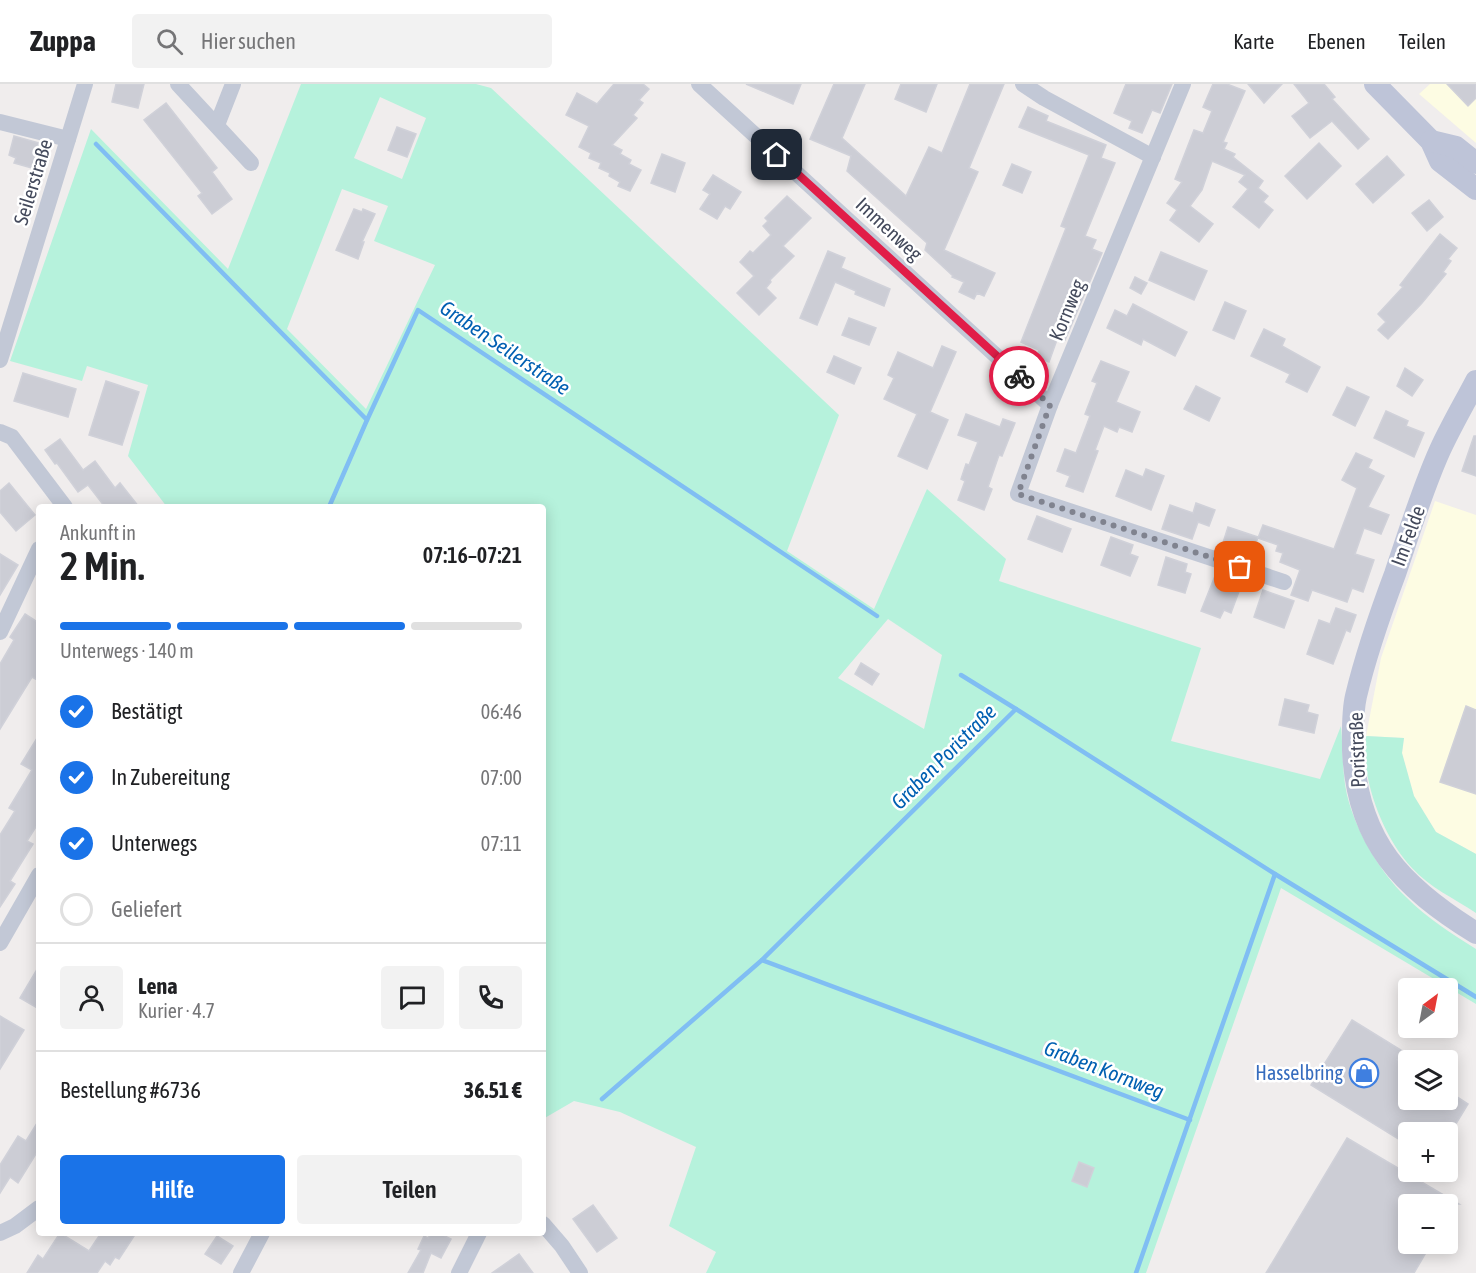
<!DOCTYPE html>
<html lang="de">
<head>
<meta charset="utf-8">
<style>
	:root { --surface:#fff; --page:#f2f2f2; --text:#202124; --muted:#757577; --line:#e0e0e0; --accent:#1a73e8 }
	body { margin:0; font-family:"Asap Condensed",sans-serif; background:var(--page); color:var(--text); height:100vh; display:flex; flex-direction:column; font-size:22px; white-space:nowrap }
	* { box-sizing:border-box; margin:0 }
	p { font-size:20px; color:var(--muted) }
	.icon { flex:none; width:33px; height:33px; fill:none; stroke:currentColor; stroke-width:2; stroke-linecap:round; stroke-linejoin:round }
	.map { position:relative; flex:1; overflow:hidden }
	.sheet { position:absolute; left:36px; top:420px; width:510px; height:732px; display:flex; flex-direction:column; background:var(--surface); border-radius:6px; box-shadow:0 3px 15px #0003 }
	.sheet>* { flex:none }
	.needle { width:39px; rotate:32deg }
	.buttons { position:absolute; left:1398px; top:894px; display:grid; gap:12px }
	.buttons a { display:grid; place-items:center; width:60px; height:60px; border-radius:6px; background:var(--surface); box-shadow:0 3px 15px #0003; font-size:30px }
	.pin { position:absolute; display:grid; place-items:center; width:51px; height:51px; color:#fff; margin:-26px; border-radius:12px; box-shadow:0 3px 9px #0006 }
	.courier { position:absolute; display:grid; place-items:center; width:60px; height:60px; margin:-30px; border:4px solid #e11d48; border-radius:50%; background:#fff; color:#222; box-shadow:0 2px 8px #0007 }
	.headline em { font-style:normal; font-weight:600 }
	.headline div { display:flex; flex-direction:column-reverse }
	.headline { display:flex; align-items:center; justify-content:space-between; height:102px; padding:0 24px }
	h1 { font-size:39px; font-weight:600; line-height:45px }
	.bar { display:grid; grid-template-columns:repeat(4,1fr); gap:9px 6px; align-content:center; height:72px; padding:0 24px }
	.bar i { height:8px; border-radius:4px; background:var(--line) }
	.bar .selected { background:var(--accent) }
	.bar p { grid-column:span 4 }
	.line { display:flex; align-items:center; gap:15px; padding:0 24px; border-top:2px solid var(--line) }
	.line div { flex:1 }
	.round { display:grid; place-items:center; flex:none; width:63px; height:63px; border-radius:6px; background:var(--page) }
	ol { padding:0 24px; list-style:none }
	li { display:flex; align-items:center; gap:18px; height:66px }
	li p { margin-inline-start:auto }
	li .icon { padding:6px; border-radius:50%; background:var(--accent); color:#fff; stroke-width:4 }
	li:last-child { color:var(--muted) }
	li i { width:33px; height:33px; border:3px solid var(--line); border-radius:50% }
	.cta { display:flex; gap:12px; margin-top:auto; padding:12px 24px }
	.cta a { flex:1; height:69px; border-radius:6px; background:var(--accent); color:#fff; font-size:24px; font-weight:600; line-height:69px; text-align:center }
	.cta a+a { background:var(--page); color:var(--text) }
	header { display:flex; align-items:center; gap:36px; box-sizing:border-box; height:84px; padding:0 30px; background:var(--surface); border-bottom:2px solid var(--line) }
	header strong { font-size:28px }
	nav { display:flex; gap:33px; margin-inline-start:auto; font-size:21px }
	.search { width:420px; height:54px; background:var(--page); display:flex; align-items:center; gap:15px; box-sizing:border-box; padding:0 21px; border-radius:6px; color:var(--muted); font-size:22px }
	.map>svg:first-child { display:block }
	.commercial { fill:#fdfce3 }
	.green { fill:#b6f2dc; fill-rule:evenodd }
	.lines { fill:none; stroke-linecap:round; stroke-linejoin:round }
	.stream { stroke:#80bef3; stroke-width:4.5 }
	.building { fill:#cccdd5; stroke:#d0d1d9; stroke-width:1.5 }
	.minor { stroke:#c2c8d6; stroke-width:16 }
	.secondary { stroke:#bec4d8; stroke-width:22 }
	.done { stroke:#80838f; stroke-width:6; stroke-dasharray:0 10.8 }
	.route { stroke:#e11d48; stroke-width:8 }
	.labels { text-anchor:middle; stroke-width:5; stroke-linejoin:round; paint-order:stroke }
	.street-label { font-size:20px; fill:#444a5c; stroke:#fff }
	.shop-label { font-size:20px; fill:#366cbe; stroke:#fff; text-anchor:end }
	.water-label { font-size:21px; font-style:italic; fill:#0160b2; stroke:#fff }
</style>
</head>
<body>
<header>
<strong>Zuppa</strong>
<div class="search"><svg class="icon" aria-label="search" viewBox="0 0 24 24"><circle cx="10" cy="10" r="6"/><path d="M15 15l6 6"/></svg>Hier suchen</div>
<nav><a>Karte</a><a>Ebenen</a><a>Teilen</a></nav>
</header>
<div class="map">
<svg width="1476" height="1189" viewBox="0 0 1476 1189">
	<rect width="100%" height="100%" fill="#f0eded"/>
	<!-- commercial -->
	<g class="commercial">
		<polygon points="1430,0 1476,0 1476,59 1419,10"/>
		<polygon points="1435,417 1476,431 1476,770 1436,748 1414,712 1402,669 1404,654 1366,652 1381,574"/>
	</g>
	<!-- green -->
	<g class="green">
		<path d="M301,0H476L491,4L839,331L787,467L874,525L927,405L1006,475L999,497L1201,564L1171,657L1320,695L1341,642C1343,664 1342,689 1347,711C1356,747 1379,787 1406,813C1427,834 1452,850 1476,865V920L1281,804L1146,1189H706L716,1168L669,1142L696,1063L620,1028L574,1017L543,1035V423H167L128,372L148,301L87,282L82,297L10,277L91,45L228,185ZM380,13L426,34L402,95L354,74ZM342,105L388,122L374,157L435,181L366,325L287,245ZM888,535L942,571L924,645L838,594Z"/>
		<path d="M1366,652L1404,654L1402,669L1414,712L1436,748L1476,770V829C1455,815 1429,803 1412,784C1383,753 1360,694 1366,652Z"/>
	</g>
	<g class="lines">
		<!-- stream -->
		<g class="stream">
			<polyline points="96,60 367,336 418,226 877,532"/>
			<polyline points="329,423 367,336"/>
			<polyline points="961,591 1016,625"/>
			<polyline points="762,876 1190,1036"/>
			<polyline points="602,1015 762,876 1016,625 1275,790 1476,913"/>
			<polyline points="1136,1189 1275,790"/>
		</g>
	</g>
	<!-- building -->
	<g class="building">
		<polygon points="116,0 144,0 138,24 112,18"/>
		<polygon points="614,0 643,0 649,5 639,16 643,19 633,31 637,34 612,61 622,66 620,70 631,76 629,80 641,86 630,107 618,102 620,98 609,92 610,89 599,84 601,79 589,74 591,69 579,63 589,42 566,31 577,9 597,20"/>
		<polygon points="746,0 801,0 793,20"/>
		<polygon points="834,0 865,0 842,54 906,112 929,63 942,69 970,0 1004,0 969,84 978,88 944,166 995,189 984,212 977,209 974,215 959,208 964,198 952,193 953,192 925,166 927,159 847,87 851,72 810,55"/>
		<polygon points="901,0 937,0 926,28 895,15"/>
		<polygon points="1126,0 1172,0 1160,29 1152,26 1142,49 1129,44 1132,37 1114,29"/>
		<polygon points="1213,0 1227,0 1245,7 1223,58 1227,59 1224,65 1235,70 1233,73 1263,97 1258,104 1268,112 1263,118 1273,126 1259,144 1233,123 1248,105 1239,98 1245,91 1212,77 1202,106 1190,122 1213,140 1199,158 1170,136 1177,126 1167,119 1182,98 1175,95 1194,46 1203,49 1212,27 1203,23"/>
		<polygon points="1248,0 1282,0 1264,19"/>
		<polygon points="1294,0 1324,0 1335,13 1332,15 1369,55 1358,65 1332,37 1310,54 1292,32 1309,19"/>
		<polygon points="1447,0 1476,0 1476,14 1468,22"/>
		<polygon points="166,19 217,84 212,88 232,115 212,130 198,112 202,109 144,36"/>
		<polygon points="1028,23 1048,32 1046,37 1106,61 1101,74 1115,79 1085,152 1096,156 1092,165 1102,169 1065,256 1058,253 1049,278 1037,273 1039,266 1021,258 1066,144 1061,142 1089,71 1019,43"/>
		<polygon points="397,43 416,50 407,73 388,66"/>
		<polygon points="14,52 39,59 32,84 14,79 16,74 9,71"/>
		<polygon points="1319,59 1341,82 1307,115 1285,92"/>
		<polygon points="662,70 685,79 675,108 651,99"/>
		<polygon points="1387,72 1404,91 1373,119 1356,100"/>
		<polygon points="1012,80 1031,88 1022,109 1003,101"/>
		<polygon points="713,91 741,108 730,125 725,122 717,135 700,125 710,110 703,106"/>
		<polygon points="787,112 811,134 783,162 794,172 770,196 771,198 766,204 776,214 759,231 737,209 754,192 740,178 750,167 753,169 771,151 763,142 768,137 765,134"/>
		<polygon points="1429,116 1443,133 1427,147 1412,129"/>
		<polygon points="354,125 362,128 363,125 375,130 362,158 364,158 358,175 336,166"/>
		<polygon points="1440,150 1457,164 1448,175 1451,177 1443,188 1446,190 1422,219 1388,255 1378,246 1386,238 1378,230 1403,203 1400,201"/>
		<polygon points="828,167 845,174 841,184 890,205 884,222 855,210 856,207 835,198 817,241 800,234"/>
		<polygon points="1161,168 1207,187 1194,216 1149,196"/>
		<polygon points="1135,193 1147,199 1141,210 1130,204"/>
		<polygon points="1225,218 1246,227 1234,255 1213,246"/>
		<polygon points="1133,220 1187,248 1175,272 1143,255 1141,261 1107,244 1115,226 1127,232"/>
		<polygon points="849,234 876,244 869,261 842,251"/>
		<polygon points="1264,245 1285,255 1282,262 1320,283 1307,308 1286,298 1290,290 1251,272"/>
		<polygon points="942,262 956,268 930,328 948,336 927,385 898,372 917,330 884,315 894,294 888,291 898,268 933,284"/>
		<polygon points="834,272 861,284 854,300 827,288"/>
		<polygon points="1101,277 1129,288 1116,318 1140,328 1132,348 1119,343 1117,348 1104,342 1095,366 1098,367 1083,408 1066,402 1070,392 1057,387 1065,365 1076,369 1090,332 1085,330 1097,299 1092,297"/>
		<polygon points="1405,284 1423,296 1412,312 1397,302"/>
		<polygon points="23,289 76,305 68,333 14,317"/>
		<polygon points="106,297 139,308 122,361 89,351"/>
		<polygon points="1196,302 1220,314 1209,337 1184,325"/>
		<polygon points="1347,303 1369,313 1355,342 1333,331"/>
		<polygon points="1386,327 1408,337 1406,342 1424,349 1414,373 1374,354"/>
		<polygon points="966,330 1000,343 1003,335 1015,339 1002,372 999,371 988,403 992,405 984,426 958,416 965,397 961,395 966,380 969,381 978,358 958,351"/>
		<polygon points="1474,352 1476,352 1476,392 1462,387"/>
		<polygon points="60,355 83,386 95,377 115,404 120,399 139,423 105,423 88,401 78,408 57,379 55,380 45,366"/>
		<polygon points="1356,369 1372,376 1368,384 1384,392 1368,423 1389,431 1381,450 1364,444 1355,470 1374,476 1363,508 1352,504 1347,518 1312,506 1308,517 1291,511 1300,486 1280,478 1283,469 1276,467 1278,461 1258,454 1263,441 1334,465 1357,404 1342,396"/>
		<polygon points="1146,385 1164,392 1151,426 1116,412 1126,386 1143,393"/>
		<polygon points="9,399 35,431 16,447 0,428 0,407"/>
		<polygon points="1196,419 1215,426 1209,442 1198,438 1192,455 1162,445 1170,421 1193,429"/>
		<polygon points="1037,432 1071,445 1062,468 1028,455"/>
		<polygon points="1228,443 1258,453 1251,475 1221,465"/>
		<polygon points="1111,453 1133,461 1130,470 1138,473 1130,492 1101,481"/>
		<polygon points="0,470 18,481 0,511"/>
		<polygon points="1166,473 1187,480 1185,488 1191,490 1185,509 1158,501"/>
		<polygon points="1215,492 1241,502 1231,529 1224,526 1220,534 1201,527"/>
		<polygon points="1263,506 1294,517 1284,544 1254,533"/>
		<polygon points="1336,524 1356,531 1350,548 1346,546 1333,580 1307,570 1319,536 1330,540"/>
		<polygon points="25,530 39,539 39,597 32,593 0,645 0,580 14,556 10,553"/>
		<polygon points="861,579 879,590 872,601 855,590"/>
		<polygon points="1285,615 1309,621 1307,628 1318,631 1314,649 1279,641"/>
		<polygon points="1466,622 1476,626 1476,710 1440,698"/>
		<polygon points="39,651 39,738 27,757 33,760 10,797 15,800 0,823 0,751 15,727 9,724 32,686 21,680"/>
		<polygon points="39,882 39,925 20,914"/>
		<polygon points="0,932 24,946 0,985"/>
		<polygon points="1352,936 1417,976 1398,976 1408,983 1408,1016 1448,1016 1448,1007 1468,1020 1451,1048 1408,1048 1408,1061 1311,1001"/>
		<polygon points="1046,958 1063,965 1059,977 1041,970"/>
		<polygon points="39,1036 39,1065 18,1099 10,1093 0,1109 0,1081 18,1052 26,1057"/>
		<polygon points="1347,1054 1459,1120 1408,1120 1408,1160 1431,1160 1414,1189 1266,1189"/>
		<polygon points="1079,1078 1094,1084 1087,1103 1072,1097"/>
		<polygon points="593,1121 617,1154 597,1168 573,1135"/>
		<polygon points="60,1149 89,1167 101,1149 136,1149 119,1175 115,1173 110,1181 105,1177 97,1189 27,1189 38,1171 43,1175"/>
		<polygon points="439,1149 451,1155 441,1174 431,1169 423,1189 408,1189 421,1166 418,1165 424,1152 428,1154 431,1150"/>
		<polygon points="217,1152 233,1162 221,1180 205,1170"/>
		<polygon points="519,1170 533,1189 492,1189"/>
	</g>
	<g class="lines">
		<!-- minor -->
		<g class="minor">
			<polyline points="178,0 251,79"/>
			<polyline points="699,0 1050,321"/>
			<polyline points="1023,0 1044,14 1153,73"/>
			<polyline points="1183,0 1050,321 1018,410 1284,498"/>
			<polyline points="0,38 68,55"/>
			<polyline points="217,41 233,0"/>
			<polyline points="0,276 85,0"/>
			<polyline points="0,348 12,353 65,423"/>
			<polyline points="0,548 39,465"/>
			<polyline points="0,859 39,791"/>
			<polyline points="543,1140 562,1162 580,1189"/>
			<polyline points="0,1149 15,1142 39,1124"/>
			<polyline points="241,1189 262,1149"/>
			<polyline points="459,1189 479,1149"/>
		</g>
		<!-- secondary -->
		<g class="secondary">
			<polyline points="1375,0 1431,57 1440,77 1476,105"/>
			<polyline points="1431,57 1456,63 1476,79"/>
			<path d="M1476,297C1464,320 1451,342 1440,366C1422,406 1409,449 1395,490C1380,530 1366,570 1356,612C1352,629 1353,648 1353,666C1357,758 1402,803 1476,849"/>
		</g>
	</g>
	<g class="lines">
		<!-- done -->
		<polyline class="done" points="1019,292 1050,321 1018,410 1240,483"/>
		<!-- route -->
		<polyline class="route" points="777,71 1019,292"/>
	</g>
	<!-- icons -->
	<defs>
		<g id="shop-ring" transform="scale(1.5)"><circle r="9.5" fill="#fff" stroke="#3f7fe0" stroke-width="1.5"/><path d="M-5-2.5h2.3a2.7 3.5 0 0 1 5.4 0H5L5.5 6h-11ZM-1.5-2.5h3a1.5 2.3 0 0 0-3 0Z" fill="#3f7fe0"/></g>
	</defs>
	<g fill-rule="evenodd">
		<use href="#shop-ring" x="1364" y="989"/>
	</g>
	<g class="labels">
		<!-- street labels -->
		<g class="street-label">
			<text transform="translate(33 98) rotate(-73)" y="7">Seilerstraße</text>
			<text transform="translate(889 145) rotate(43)" y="7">Immenweg</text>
			<text transform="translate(1067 226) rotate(-68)" y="7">Kornweg</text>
			<text transform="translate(1408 452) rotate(-70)" y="7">Im Felde</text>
			<text transform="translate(1357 666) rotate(-92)" y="7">Poristraße</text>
		</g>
		<!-- shop labels -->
		<g class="shop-label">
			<text x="1343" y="996">Hasselbring</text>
		</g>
		<!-- water labels -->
		<g class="water-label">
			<text transform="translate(505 264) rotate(34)" y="7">Graben Seilerstraße</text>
			<text transform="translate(944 673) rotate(-45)" y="7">Graben Poristraße</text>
			<text transform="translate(1104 986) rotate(21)" y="7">Graben Kornweg</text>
		</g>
	</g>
</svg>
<div class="buttons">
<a><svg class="needle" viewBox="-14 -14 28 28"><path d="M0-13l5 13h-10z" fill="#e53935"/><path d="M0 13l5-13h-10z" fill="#757577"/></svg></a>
<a><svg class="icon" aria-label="layers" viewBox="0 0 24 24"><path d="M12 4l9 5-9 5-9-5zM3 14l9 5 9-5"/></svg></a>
<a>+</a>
<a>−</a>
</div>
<div class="pin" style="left:1240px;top:483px;background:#ea580c"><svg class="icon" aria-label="bag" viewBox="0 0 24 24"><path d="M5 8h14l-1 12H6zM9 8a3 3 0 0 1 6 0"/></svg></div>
<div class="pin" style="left:777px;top:71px;background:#1f2937"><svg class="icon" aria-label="home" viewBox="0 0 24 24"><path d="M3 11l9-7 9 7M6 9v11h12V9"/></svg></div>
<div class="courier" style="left:1019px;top:292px"><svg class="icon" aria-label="bike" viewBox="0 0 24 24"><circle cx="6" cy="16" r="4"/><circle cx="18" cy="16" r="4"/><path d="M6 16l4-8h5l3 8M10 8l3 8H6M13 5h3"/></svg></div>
<section class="sheet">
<div class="headline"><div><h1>2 Min.</h1><p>Ankunft in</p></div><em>07:16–07:21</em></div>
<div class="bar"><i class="selected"></i><i class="selected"></i><i class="selected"></i><i></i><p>Unterwegs · 140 m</p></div>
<ol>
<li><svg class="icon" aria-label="check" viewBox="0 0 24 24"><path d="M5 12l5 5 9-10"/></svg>Bestätigt<p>06:46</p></li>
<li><svg class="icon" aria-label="check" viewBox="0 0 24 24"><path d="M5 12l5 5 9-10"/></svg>In Zubereitung<p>07:00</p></li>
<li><svg class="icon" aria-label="check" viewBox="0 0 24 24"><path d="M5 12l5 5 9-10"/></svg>Unterwegs<p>07:11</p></li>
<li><i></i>Geliefert</li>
</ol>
<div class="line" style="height:108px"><a class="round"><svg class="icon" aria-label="person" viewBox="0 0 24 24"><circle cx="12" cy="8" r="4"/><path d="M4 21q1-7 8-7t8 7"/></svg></a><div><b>Lena</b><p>Kurier · 4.7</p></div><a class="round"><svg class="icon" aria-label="chat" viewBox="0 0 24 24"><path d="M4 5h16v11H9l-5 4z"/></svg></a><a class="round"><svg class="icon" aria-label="phone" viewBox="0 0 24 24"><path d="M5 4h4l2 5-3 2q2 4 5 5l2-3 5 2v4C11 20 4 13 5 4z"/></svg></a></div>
<div class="line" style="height:78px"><div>Bestellung #6736</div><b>36.51 €</b></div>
<div class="cta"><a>Hilfe</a><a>Teilen</a></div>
</section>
</div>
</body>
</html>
